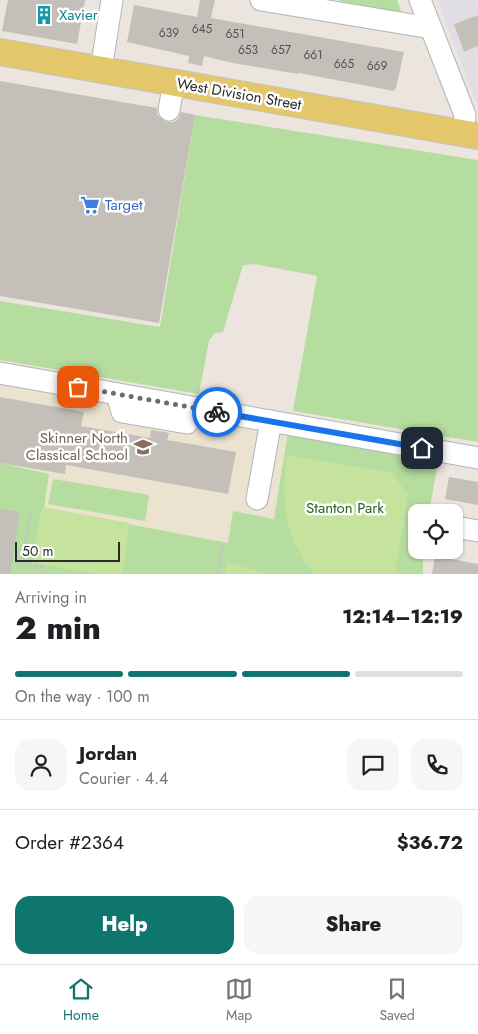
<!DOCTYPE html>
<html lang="en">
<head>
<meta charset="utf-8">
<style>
	:root { --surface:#fff; --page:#f6f6f6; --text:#202124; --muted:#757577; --line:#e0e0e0; --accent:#0f766e }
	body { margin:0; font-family:Jost,sans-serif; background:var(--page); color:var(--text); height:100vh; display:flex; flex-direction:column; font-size:19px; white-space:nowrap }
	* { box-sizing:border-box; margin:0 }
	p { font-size:16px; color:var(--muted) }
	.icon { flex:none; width:28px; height:28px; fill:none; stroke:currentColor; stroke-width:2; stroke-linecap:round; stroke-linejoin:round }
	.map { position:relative; height:574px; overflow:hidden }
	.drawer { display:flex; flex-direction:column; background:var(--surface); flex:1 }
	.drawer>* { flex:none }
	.fabs { position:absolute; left:408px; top:504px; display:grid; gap:10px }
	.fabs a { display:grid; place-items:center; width:55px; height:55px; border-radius:10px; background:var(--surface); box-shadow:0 1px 4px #0004; font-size:25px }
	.scale { position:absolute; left:15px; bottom:12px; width:105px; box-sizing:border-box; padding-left:5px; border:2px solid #2b2b2b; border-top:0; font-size:14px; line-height:18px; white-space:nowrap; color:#2b2b2b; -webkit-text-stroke:4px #fff; paint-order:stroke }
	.pin { position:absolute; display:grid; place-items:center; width:42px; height:42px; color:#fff; margin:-21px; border-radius:10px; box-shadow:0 2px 8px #0006 }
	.courier { position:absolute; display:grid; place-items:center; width:50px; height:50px; margin:-25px; border:4px solid #1a73e8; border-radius:50%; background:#fff; color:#222; box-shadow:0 1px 6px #0007 }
	.overview em { font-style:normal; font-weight:800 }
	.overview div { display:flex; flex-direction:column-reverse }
	.overview { display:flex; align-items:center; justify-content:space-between; height:85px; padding:0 15px }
	h1 { font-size:32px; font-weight:800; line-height:38px }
	.bar { display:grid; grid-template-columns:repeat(4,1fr); gap:8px 5px; align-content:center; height:60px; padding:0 15px }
	.bar i { height:6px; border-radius:4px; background:var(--line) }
	.bar .current { background:var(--accent) }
	.bar p { grid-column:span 4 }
	.line { display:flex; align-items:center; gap:12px; padding:0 15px; border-top:1px solid var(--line) }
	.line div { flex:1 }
	.round { display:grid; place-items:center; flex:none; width:52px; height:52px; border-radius:15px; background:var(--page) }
	.button { display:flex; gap:10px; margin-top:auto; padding:10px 15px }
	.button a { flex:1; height:58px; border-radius:15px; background:var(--accent); color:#fff; font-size:20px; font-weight:800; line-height:58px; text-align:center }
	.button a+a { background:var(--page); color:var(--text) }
	.dock { display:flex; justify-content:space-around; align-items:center; height:70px; border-top:1px solid var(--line); background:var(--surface); font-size:14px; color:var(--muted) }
	.dock a { display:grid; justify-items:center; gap:2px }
	.dock .current { color:var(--accent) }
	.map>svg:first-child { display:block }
	.industrial { fill:#e0dee4 }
	.education { fill:#ebe2cf }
	.green { fill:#b5dd9f }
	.pitch { fill:#c5e39c }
	.building { fill:#c4c0b9 }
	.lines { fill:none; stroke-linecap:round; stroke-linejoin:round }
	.minor-casing { stroke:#b1b4bd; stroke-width:23 }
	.major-casing { stroke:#c4c4c4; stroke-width:28 }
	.path { stroke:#c4c4c4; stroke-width:2.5; stroke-dasharray:4 2.5; stroke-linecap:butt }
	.minor { stroke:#fff; stroke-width:21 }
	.major { stroke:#e4c76a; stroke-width:26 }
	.done { stroke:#6e6c6a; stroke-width:5; stroke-dasharray:0 9 }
	.route { stroke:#1a73e8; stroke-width:6 }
	.labels { text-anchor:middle; stroke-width:5; stroke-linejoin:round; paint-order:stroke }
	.number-label { font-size:12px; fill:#51504e }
	.culture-label { font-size:15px; fill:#0d838f; stroke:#fff; text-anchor:start }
	.street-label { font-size:15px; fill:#2b2b2b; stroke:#fff }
	.shop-label { font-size:15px; fill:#366cbe; stroke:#fff; text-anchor:start }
	.education-label { font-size:15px; fill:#785e54; stroke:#fff; text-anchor:end }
	.park-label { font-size:15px; fill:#2f6121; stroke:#fff }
</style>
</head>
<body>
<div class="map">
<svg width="478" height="574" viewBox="0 0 478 574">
	<rect width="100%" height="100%" fill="#ebe5de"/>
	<!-- industrial -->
	<polygon class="industrial" points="437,0 478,0 478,106"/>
	<!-- education -->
	<polygon class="education" points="0,381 288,432 274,519 228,543 44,508 8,464 0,463"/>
	<!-- green -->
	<g class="green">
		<polygon points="340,0 397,0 402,13 340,1"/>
		<polygon points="195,115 478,160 478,442 293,411 317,276 255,264 243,265 223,332 215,333 209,340 199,394 0,360 0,301 160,327"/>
		<polygon points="288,432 439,458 429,512 416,512 416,550 423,550 423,574 0,574 0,463 49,474 44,508 228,543 233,511 274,519"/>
		<polygon points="53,479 149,495 145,521 48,504"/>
	</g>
	<!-- pitch -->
	<g class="pitch">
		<path d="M287,455L392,473L408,495L395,574H314C285,539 280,499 287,455Z"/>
		<polygon points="42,507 130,523 122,574 97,574 32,563"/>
		<polygon points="227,562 266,574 225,574"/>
	</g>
	<!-- building -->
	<g class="building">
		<polygon points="8,0 85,0 77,44 2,31"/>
		<polygon points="200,0 215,0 211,18 404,52 396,88 394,91 299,73 298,74 233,63 204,56 202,66 188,63 189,56 127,42 134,5 197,17"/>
		<polygon points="478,15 478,46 464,52 454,24"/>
		<polygon points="0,81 157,108 157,115 166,122 174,122 179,118 181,112 195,115 159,323 0,296"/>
		<polygon points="0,397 84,412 81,426 150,438 151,430 169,433 167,440 236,452 228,494 66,465 65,474 0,463"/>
		<polygon points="449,477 478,482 478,505 445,499"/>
		<polygon points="0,509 20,512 10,574 0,574"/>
		<polygon points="435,556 478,564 478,574 432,574"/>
	</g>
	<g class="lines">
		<!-- minor casing -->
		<g class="minor-casing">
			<g id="minor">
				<polyline points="261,0 431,28"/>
				<polyline points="420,0 465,115 463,133"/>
				<polyline points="101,70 112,0"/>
				<polyline points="169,110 174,82"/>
				<polyline points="0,373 478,458"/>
				<polyline points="117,394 122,412 187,423 196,408"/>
				<polyline points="257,499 271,421"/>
				<polyline points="454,527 478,531"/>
			</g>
		</g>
		<!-- major casing -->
		<g class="major-casing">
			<polyline id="major" points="0,52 478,136"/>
		</g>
		<!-- path -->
		<g class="path">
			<polyline points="31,512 21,563 43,567 42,574"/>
			<polyline points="218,574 223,545"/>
		</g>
		<!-- minor -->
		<use href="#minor" class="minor"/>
		<!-- major -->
		<use href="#major" class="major"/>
	</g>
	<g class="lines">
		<!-- done -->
		<polyline class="done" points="78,387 217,412"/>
		<!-- route -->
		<polyline class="route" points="217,412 422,448"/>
	</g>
	<!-- icons -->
	<defs>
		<g id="building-bare" transform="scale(1.5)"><path d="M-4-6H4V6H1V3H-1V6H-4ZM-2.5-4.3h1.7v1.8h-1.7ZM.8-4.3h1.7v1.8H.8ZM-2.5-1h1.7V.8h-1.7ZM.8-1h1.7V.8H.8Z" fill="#0f9aa8" stroke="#fff" stroke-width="2.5" paint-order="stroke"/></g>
		<g id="supermarket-bare" transform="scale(1.5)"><path d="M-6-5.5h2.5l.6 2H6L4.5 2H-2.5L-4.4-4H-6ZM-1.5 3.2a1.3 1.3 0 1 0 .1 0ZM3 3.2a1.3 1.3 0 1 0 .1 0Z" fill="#3f7fe0" stroke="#fff" stroke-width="2.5" paint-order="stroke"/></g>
		<g id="school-bare" transform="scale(1.5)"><path d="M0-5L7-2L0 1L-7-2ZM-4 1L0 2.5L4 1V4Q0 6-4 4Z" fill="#8d6e63" stroke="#fff" stroke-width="2.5" paint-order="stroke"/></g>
	</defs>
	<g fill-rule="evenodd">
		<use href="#building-bare" x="44" y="15"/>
		<use href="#supermarket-bare" x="90" y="205"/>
		<use href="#school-bare" x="143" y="447"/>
	</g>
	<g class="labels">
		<!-- number labels -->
		<g class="number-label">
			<text x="202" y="33">645</text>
			<text x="169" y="37">639</text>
			<text x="235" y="38">651</text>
			<text x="248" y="54">653</text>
			<text x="281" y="54">657</text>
			<text x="313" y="59">661</text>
			<text x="344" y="68">665</text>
			<text x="377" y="70">669</text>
		</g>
		<!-- culture labels -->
		<g class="culture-label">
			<text x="59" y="20">Xavier</text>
		</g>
		<!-- street labels -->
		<g class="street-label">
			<text transform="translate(239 94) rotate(10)" y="5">West Division Street</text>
		</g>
		<!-- shop labels -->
		<g class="shop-label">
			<text x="105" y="210">Target</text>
		</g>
		<!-- education labels -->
		<g class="education-label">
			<text x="128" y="443">Skinner North<tspan x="128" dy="17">Classical School</tspan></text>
		</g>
		<!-- park labels -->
		<g class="park-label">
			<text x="345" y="513">Stanton Park</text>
		</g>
	</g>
</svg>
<div class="fabs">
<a><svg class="icon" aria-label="locate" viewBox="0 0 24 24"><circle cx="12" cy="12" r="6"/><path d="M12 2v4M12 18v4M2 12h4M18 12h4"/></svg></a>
</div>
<div class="scale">50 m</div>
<div class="pin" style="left:78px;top:387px;background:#ea580c"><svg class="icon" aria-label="bag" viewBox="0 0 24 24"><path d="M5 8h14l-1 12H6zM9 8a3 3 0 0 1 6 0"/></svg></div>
<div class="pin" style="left:422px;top:448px;background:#1f2937"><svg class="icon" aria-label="home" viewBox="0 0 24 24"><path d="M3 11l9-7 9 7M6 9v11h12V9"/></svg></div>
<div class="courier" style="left:217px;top:412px"><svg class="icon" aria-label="bike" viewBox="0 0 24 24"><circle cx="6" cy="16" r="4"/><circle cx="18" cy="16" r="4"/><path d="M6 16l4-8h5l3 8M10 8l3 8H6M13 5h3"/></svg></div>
</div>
<section class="drawer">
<div class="overview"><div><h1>2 min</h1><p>Arriving in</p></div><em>12:14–12:19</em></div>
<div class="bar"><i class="current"></i><i class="current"></i><i class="current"></i><i></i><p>On the way · 100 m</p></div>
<div class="line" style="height:90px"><a class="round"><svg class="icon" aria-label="person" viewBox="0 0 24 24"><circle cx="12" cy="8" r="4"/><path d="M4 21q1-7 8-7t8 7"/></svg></a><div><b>Jordan</b><p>Courier · 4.4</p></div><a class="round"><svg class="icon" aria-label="chat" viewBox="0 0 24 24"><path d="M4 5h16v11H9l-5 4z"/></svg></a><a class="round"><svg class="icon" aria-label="phone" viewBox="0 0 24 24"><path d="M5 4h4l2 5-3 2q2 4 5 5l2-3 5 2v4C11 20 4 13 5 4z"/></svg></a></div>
<div class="line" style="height:65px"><div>Order #2364</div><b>$36.72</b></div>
<div class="button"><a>Help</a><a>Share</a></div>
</section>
<nav class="dock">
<a class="current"><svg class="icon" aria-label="home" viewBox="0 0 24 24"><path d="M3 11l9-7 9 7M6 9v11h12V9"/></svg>Home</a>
<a><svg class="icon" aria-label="map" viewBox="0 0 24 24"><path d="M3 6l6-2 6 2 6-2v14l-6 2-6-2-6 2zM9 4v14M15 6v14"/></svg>Map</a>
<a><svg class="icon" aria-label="saved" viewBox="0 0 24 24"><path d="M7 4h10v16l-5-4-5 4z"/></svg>Saved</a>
</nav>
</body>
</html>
